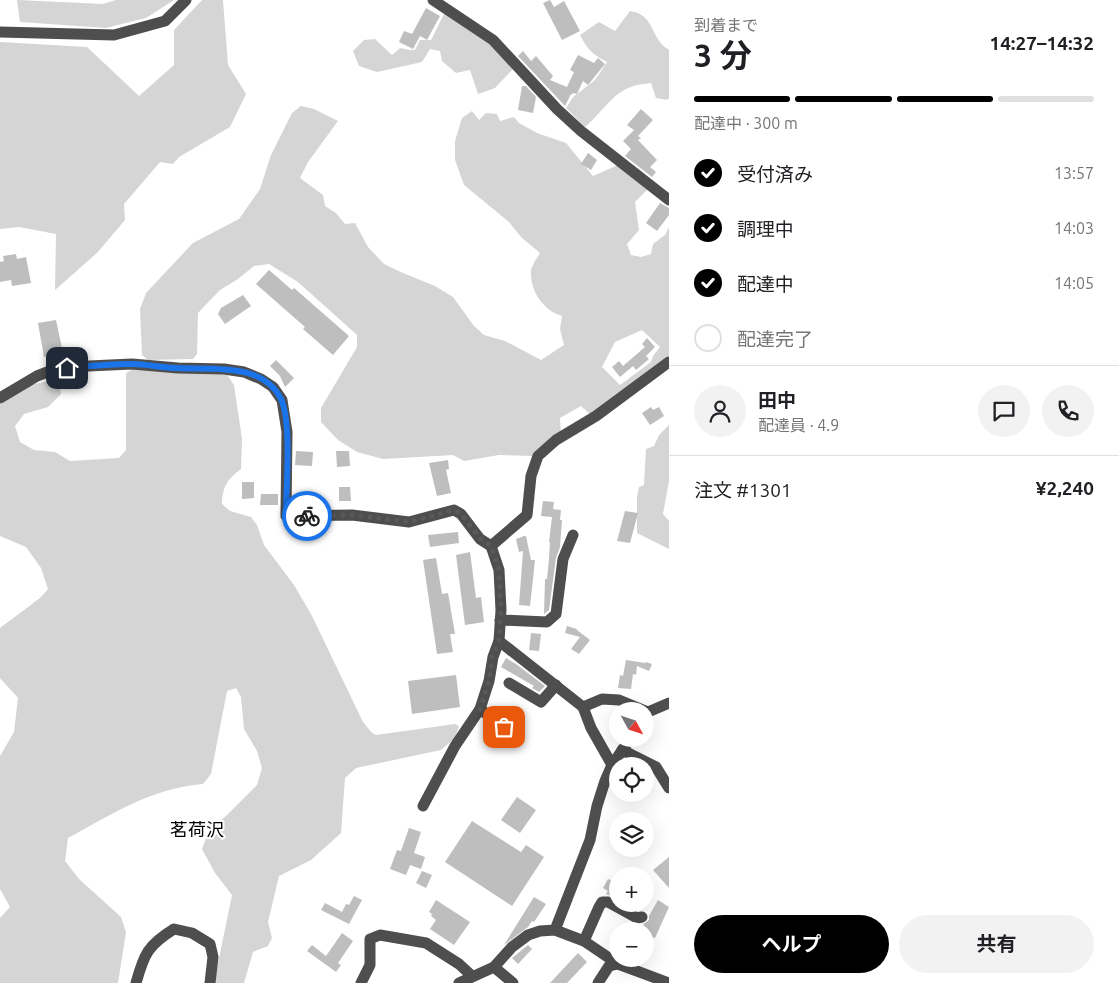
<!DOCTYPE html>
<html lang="ja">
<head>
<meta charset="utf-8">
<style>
	:root { --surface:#fff; --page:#f2f2f2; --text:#202124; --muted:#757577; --line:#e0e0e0; --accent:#000 }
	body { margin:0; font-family:Ubuntu,"Noto Sans JP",sans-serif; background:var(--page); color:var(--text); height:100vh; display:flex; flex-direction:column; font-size:19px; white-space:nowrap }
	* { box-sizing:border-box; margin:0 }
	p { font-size:16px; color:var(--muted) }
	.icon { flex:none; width:28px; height:28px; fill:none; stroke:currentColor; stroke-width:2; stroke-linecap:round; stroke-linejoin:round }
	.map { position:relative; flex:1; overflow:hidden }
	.sheet { display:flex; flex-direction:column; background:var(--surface); width:450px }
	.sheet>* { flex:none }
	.needle { width:32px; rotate:130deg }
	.tools { position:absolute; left:609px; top:702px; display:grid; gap:10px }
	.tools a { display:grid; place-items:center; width:45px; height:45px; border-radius:50%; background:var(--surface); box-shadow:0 5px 20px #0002; font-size:25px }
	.pin { position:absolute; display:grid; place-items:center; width:42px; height:42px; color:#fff; margin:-21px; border-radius:10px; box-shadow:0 2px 8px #0006 }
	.courier { position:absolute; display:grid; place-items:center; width:50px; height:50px; margin:-25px; border:4px solid #1a73e8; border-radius:50%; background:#fff; color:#222; box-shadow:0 1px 6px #0007 }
	.headline em { font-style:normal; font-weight:700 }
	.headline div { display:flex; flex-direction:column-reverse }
	.headline { display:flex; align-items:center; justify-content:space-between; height:85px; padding:0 25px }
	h1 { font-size:32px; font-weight:700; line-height:38px }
	.bar { display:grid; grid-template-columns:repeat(4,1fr); gap:8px 5px; align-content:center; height:60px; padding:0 25px }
	.bar i { height:6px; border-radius:4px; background:var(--line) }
	.bar .active { background:var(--accent) }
	.bar p { grid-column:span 4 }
	.line { display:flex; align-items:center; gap:12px; padding:0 25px; border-top:1px solid var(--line) }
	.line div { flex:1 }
	.round { display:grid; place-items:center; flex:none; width:52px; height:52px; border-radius:26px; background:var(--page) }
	ol { padding:0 25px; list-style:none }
	li { display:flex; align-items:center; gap:15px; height:55px }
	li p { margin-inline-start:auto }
	li .icon { padding:5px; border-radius:50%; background:var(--accent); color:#fff; stroke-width:4 }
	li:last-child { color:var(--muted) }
	li i { width:28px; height:28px; border:2px solid var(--line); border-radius:50% }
	.button { display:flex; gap:10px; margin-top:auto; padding:10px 25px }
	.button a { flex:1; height:58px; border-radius:30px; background:var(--accent); color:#fff; font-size:20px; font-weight:700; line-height:58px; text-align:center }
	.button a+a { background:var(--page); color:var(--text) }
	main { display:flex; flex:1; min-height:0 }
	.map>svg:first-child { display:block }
	.green { fill:#d5d5d5; fill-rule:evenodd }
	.building { fill:#bebebe }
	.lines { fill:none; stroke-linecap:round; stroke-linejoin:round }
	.minor { stroke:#4e4e4e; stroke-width:11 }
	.done { stroke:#595959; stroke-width:5; stroke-dasharray:0 9 }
	.route { stroke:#1a73e8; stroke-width:6 }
	.labels { text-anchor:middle; stroke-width:4; stroke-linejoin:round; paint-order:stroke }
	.quarter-label { font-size:18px; fill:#000; stroke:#fff }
</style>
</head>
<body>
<main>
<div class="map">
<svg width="669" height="983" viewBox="0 0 669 983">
	<rect width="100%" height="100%" fill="#fff"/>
	<!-- green -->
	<g class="green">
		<polygon points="17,0 103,4 116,0 174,0 146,18 106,28 20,22"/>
		<polygon points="202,0 223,0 228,65 246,94 230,127 179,157 173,164 160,162 124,204 125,220 97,253 55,290 56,234 19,227 0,229 0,42 87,47 139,96 174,65 174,30"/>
		<path d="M630,11C650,14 650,28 660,42C662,45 666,48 669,50V98L667,100L656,98L651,83C645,84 637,84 631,87C612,93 600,115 585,127L566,108L573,97L595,80L607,62C592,54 588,50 580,35L599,22L615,31Z"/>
		<polygon points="445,12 494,45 513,69 495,88 478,94 470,70 456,73 442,61 440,51 430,49 422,62 377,72 359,66 353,51 364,40 375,39 392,55 400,48 410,50 415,50 420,40 431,40"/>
		<path d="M301,106L314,109L338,121L308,162L300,178L323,195L325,206L336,213L345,224L355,223L368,247L384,264L403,273L435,286L453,297L474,326L484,335L505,341L541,360L564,345L560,329L562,316C543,310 530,291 531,271C532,265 537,258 540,253L521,237L509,222L464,185L455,160V141L462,118L472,111L479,120L486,113L497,114L500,121L514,117L519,123L537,133L566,143L593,176L618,165L654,183L635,202L639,230L627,244L631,255L641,257L651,254L653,244L665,235L669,227V356L591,415L581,406L560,418L561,434L533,456L499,455L464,461L453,455L383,459L357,452L338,440L321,422V408L357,347V335L298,282L269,264L254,266L238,279L220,290L198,313L197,354L193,359L148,360L142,355L140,309L146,293L193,243L239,219L260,189L271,155L292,113ZM642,330L660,347L653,356L651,362L620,385L602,367L615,342Z"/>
		<path d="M134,369L226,373L234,385L242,439L241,469C227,479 222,488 222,504L230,511L251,517L257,525L264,545L294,585L312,616L363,722L371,732L376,735L455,724L459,726L455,738L441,750L356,768L345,778L341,833L311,860L279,876L268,922L272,938L268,946L253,952L244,983H214L232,895L215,873L202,849L209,830L226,816L257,785L262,768L257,751L244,729L241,697L236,688L227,691L211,774L203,784C152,788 112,814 68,838L65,861L79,879L121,917L126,932L118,983H0V918L10,907L0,889V756L14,732L18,698L0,678V628L40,598L48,589L41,568L26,547L0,536V404L30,385L53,380L59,384L61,394L48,407L24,414L15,426L20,442L34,450L55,452L70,461L119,458L126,450V373Z"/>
		<polygon points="669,425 669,481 663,514 669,521 669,549 637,533 637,497 639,487 644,485 646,449 654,446 659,435"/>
	</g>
	<!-- building -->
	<g class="building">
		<polygon points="550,0 554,7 564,1 580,31 562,40 543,3"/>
		<polygon points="426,8 440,16 427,40 420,36 413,49 399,42 404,31 412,34"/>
		<polygon points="523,51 531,61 536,56 553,76 550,80 567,87 574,72 570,70 578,55 594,63 598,58 605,64 588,85 583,81 577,94 573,93 572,95 571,94 565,106 518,56"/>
		<polygon points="522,86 526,86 536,97 533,113 518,110"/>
		<polygon points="641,109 653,120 638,136 641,138 638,140 657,160 650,167 656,172 652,177 625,156 631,149 623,141 634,130 627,125"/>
		<polygon points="588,153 597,160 591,170 581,164"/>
		<polygon points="660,203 669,208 669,215 657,231 646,223"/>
		<polygon points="16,254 17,259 26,257 31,283 12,286 11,280 0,282 0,262 4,261 3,256"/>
		<polygon points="269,270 292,290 294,288 349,336 333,355 303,329 305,327 256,284"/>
		<polygon points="243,295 251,306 225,324 218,314 221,308"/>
		<polygon points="56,320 63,353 44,357 38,323"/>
		<polygon points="647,338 655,347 646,356 649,359 636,370 633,366 620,377 612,367 619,361 623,366 645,347 642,344"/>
		<polygon points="276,360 294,378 285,387 280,376 270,366"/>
		<polygon points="651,407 653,410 659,407 664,416 650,425 642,413"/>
		<polygon points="296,451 313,452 312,466 295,465"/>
		<polygon points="336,451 349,451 350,466 337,467"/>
		<polygon points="448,460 449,469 446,470 451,493 437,496 429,463"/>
		<polygon points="242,482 254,482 254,498 242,499"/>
		<polygon points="339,487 350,487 351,501 339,501"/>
		<polygon points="261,494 278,494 278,505 260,505"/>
		<polygon points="543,501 554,502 553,509 561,510 560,520 562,520 560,547 556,558 549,610 544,614 545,579 547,579 549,559 550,542 549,542 552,517 541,516"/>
		<polygon points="625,511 638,513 630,543 617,541"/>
		<polygon points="458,532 459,543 430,547 428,535"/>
		<polygon points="524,536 526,536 531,560 535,560 530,606 519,605 523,551 519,552 516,539"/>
		<polygon points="470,552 476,598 481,597 484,622 465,625 456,555"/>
		<polygon points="436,558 442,594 448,593 455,634 450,634 453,652 437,654 423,560"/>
		<polygon points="567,626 577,629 577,630 590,640 579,654 571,649 580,637 565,633"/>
		<polygon points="531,633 541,634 539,651 529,650"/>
		<polygon points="506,658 516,664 545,686 539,692 532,688 534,686 501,667"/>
		<polygon points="626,660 645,663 646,662 652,664 649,671 637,666 636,675 633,674 631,689 618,688 620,675 623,676"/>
		<polygon points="456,675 460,707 412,714 408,681"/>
		<polygon points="517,797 536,810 520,833 501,820"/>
		<polygon points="472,821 521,852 526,845 544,857 512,906 445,862"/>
		<polygon points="409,828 421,832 414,853 425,857 421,869 410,865 406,875 390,869 397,850 401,851"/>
		<polygon points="669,857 669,888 653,870"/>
		<polygon points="422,871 432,875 426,888 416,883"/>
		<polygon points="608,879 618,883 618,891 614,897 606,894 608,891 603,888"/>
		<polygon points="354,896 362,900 349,924 321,910 325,903 342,912 346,904 349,905"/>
		<polygon points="534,897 546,904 534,922 532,921 528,927 504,945"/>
		<polygon points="436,900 470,922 454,945 430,929 436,920 431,916 432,914 429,912"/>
		<polygon points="658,900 669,907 655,938 645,935 645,931 641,931 644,924 649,920 649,916"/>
		<polygon points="342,933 353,941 338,963 341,965 336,972 307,951 312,945 326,956"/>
		<polygon points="528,945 532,949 518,964 512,958"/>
		<polygon points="578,953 587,962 567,983 550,983"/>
	</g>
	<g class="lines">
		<!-- minor -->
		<g class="minor">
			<polyline points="433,0 493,40 557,109 581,131 669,200"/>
			<polyline points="0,32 114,35 165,21 186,0"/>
			<polyline points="0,398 37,376 50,371 67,367 132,364 178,368 224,369 244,372 261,379 273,387 282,400 287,432 286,516 352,515 409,522 454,510 461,514 480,539 491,546 499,570 501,610 499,641 493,657 489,681 480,709 455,746 423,806"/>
			<polyline points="491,546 527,515 531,476 538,456 556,440 596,416 669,362"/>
			<polyline points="500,620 547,622 556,614 563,559 573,535"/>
			<polyline points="499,641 583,707 602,699 619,700 648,712 645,716"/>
			<polyline points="509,683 541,702 556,685"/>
			<polyline points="583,707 591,728 612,765"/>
			<polyline points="480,709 516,736"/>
			<polyline points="648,712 669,703"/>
			<polyline points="622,750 656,767 669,788"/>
			<polyline points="555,930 584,941 618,964 669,983"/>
			<polyline points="584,941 599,907 602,902 608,902 637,918 642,917"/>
			<polyline points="494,967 513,983"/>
			<path d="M136,983C144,954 148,945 174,929L192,933L210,944L213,957L210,983"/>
			<polyline points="361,983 370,965 370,939 380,935 426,943 459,964 472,976"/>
			<polyline points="459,983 494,967 512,947 528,935 540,931 555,930 590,840 597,806 605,781 612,765 630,739"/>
			<polyline points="598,983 609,966 618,964"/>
		</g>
	</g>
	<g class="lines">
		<!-- done -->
		<polyline class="done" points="307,516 352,515 409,522 454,510 461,514 480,538 491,546 499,570 501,610 499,641 492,657 489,681 480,709 504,727"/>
		<!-- route -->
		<path class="route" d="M67,368C89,366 110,364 132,364C147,364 162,368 177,368C211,370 263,362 281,399C292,423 286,488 286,516H307"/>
	</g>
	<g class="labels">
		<!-- quarter labels -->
		<g class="quarter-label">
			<text x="197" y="836">茗荷沢</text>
		</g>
	</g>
</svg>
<div class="tools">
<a><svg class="needle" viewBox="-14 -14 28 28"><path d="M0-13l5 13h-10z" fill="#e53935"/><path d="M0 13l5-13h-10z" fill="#757577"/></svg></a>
<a><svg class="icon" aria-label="locate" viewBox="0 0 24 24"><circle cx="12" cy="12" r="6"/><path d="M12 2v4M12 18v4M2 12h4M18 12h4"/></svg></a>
<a><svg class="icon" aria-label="layers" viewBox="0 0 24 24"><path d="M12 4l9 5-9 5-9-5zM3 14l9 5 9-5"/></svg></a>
<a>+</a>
<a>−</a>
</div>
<div class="pin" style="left:504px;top:727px;background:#ea580c"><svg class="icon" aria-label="bag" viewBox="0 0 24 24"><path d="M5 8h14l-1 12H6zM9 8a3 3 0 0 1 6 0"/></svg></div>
<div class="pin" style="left:67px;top:368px;background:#1f2937"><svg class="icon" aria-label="home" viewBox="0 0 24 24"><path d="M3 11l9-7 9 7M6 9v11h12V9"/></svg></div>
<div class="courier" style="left:307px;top:516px"><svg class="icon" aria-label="bike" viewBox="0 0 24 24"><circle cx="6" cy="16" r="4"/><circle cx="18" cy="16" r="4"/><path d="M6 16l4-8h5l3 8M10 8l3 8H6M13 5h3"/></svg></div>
</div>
<section class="sheet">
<div class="headline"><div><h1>3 分</h1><p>到着まで</p></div><em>14:27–14:32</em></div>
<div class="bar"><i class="active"></i><i class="active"></i><i class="active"></i><i></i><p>配達中 · 300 m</p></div>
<ol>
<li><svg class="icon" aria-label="check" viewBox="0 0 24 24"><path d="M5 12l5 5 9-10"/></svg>受付済み<p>13:57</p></li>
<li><svg class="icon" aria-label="check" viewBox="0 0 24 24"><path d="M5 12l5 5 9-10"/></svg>調理中<p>14:03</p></li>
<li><svg class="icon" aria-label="check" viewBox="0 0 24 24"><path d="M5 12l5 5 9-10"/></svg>配達中<p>14:05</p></li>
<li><i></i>配達完了</li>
</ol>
<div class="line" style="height:90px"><a class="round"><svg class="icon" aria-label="person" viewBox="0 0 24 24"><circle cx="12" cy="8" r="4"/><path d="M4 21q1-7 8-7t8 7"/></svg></a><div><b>田中</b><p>配達員 · 4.9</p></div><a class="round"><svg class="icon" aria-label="chat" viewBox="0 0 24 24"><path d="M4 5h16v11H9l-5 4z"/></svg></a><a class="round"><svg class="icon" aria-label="phone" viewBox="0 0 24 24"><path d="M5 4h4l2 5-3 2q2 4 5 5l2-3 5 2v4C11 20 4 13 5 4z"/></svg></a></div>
<div class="line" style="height:65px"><div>注文 #1301</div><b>¥2,240</b></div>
<div class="button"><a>ヘルプ</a><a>共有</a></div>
</section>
</main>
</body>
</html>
